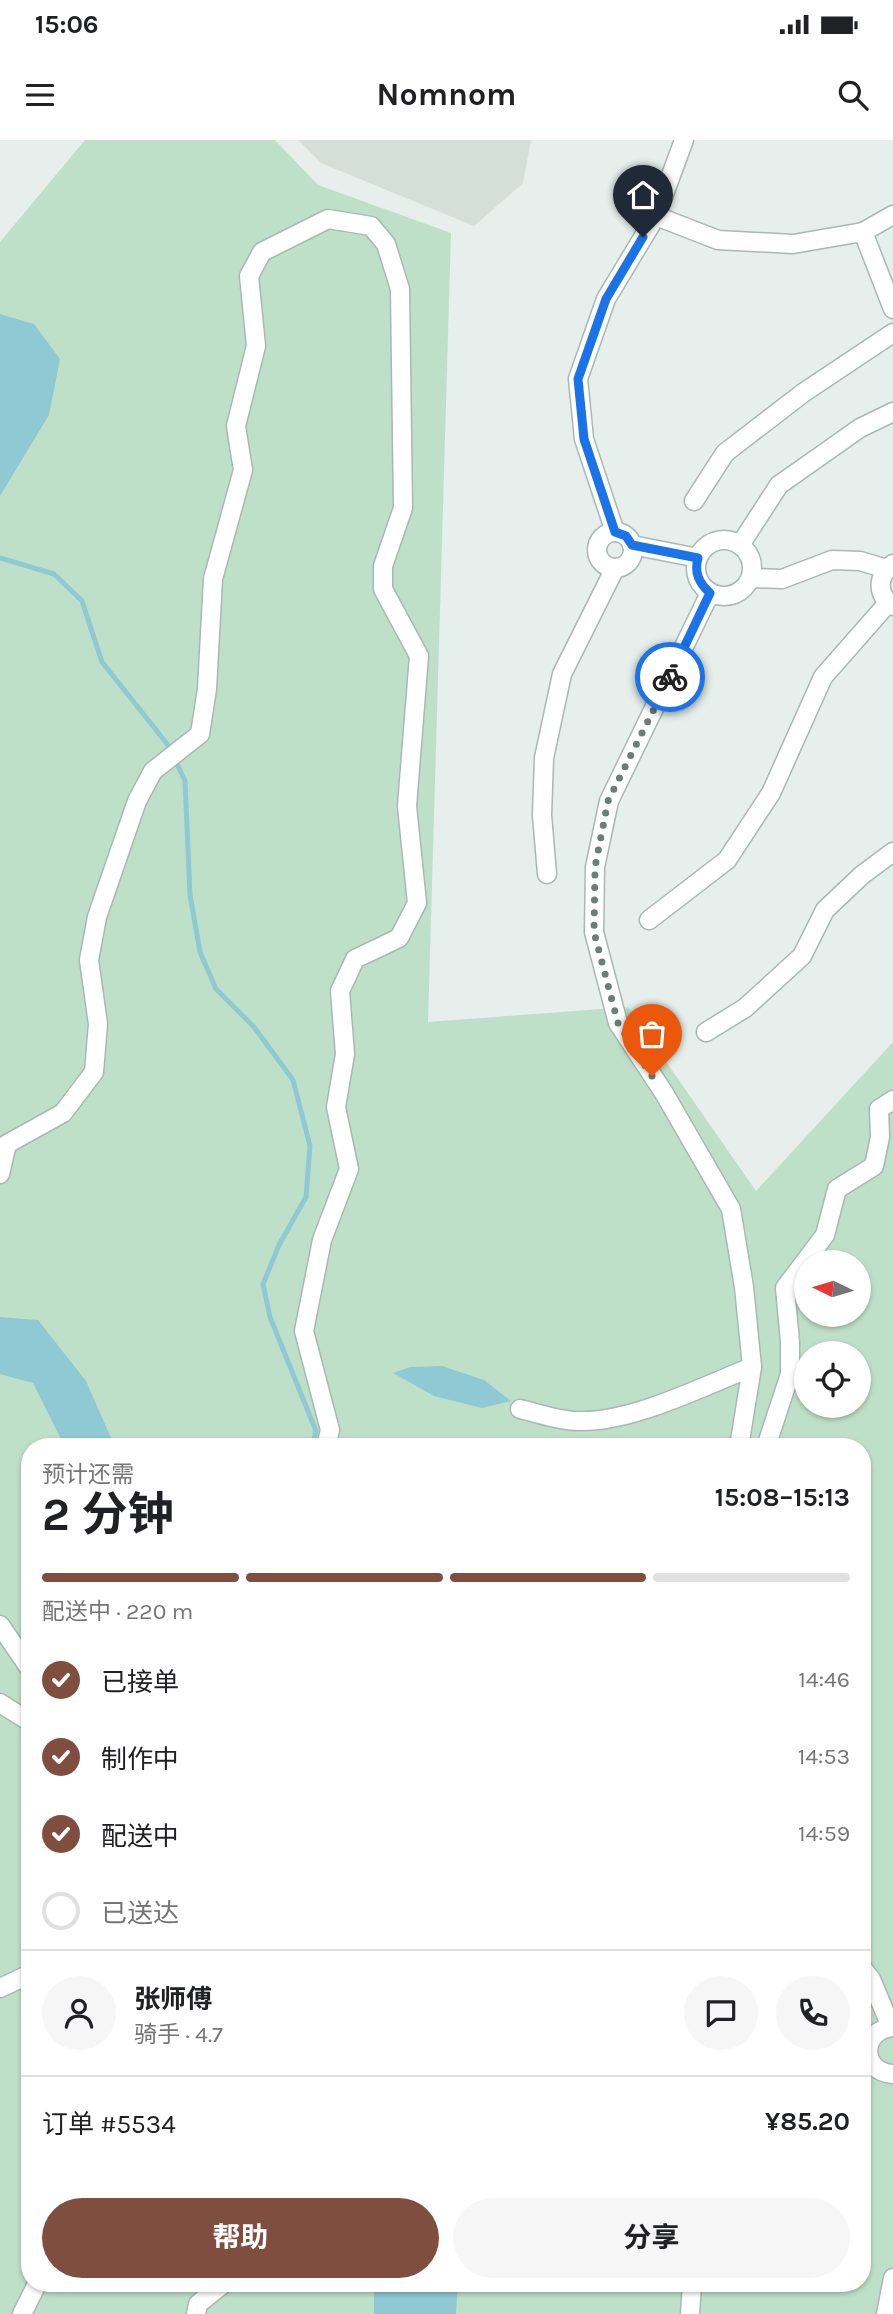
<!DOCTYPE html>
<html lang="zh">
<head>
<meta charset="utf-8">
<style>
	:root { --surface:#fff; --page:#f6f6f6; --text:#202124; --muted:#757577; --line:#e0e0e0; --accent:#7f4e3f }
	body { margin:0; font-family:Karla,"Noto Sans SC",sans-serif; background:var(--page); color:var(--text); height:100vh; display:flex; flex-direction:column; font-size:26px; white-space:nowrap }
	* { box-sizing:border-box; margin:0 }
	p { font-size:23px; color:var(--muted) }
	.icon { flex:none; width:38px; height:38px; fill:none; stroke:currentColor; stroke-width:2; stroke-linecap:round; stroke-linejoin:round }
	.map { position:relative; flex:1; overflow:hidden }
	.details { position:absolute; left:21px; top:1298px; width:850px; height:854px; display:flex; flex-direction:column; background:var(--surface); border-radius:28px; box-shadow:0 2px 5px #0004 }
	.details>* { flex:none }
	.needle { width:46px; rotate:275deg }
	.buttons { position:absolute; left:794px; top:1110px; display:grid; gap:14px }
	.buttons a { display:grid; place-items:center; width:77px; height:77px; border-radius:50%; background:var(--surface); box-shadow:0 2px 5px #0004; font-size:35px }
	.pin { position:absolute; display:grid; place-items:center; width:60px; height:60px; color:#fff; margin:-72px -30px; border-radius:50% 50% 50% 0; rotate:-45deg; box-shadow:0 0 7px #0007 }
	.pin .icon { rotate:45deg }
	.courier { position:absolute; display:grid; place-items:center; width:70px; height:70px; margin:-35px; border:5px solid #1a73e8; border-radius:50%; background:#fff; color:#222; box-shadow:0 2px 9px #0007 }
	.overview em { font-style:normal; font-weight:700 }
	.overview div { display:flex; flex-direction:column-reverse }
	.overview { display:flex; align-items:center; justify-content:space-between; height:119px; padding:0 21px }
	h1 { font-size:46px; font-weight:700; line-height:52px }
	.bar { display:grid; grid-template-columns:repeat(4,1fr); gap:10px 7px; align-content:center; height:84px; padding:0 21px }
	.bar i { height:9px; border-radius:5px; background:var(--line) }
	.bar .selected { background:var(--accent) }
	.bar p { grid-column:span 4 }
	.line { display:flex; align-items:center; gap:18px; padding:0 21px; border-top:2px solid var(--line) }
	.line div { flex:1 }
	.round { display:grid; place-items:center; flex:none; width:74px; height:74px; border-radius:37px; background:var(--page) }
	ol { padding:0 21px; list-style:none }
	li { display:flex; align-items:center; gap:21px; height:77px }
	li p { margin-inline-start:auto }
	li .icon { padding:7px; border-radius:50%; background:var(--accent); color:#fff; stroke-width:4 }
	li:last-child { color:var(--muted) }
	li i { width:38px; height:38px; border:4px solid var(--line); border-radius:50% }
	.action { display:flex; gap:14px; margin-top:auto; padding:14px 21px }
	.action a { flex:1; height:80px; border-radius:42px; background:var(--accent); color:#fff; font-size:28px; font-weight:700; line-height:80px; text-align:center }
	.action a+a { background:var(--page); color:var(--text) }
	.status { display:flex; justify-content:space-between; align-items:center; height:49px; padding:0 35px; background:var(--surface); direction:ltr }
	.status svg { height:19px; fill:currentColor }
	header { display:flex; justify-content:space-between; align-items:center; height:91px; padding:0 21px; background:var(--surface); font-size:32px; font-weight:700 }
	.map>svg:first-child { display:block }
	.built { fill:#d4dfda }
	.green { fill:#bfe0c8; fill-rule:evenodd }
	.water { fill:#8ec9d4 }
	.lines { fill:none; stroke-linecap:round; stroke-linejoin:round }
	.stream { stroke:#8ec9d4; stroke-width:5 }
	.minor-casing { stroke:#a8b8b2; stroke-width:21 }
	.minor { stroke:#fff; stroke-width:18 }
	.done { stroke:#687f78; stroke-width:7; stroke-dasharray:0 12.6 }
	.route { stroke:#1a73e8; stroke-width:9 }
</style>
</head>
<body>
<div class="status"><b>15:06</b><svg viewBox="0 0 49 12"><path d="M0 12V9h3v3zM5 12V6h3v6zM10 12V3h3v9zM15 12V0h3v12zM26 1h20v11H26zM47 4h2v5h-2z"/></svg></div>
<header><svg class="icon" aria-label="menu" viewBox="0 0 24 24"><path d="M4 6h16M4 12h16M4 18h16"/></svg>Nomnom<svg class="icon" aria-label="search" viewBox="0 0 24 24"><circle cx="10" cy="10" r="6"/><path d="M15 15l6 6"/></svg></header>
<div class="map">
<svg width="893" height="2174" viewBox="0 0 893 2174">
	<rect width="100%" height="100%" fill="#e6efeb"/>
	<!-- built -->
	<polygon class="built" points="298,0 531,0 523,43 474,86 321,23"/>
	<!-- green -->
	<path class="green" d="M85,0H275L318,45L451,93L428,882L628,867L756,1051L893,902V2174H0V102ZM807,1122H859V1174H807ZM807,1213H859V1265H807ZM30,1307H863V2144H30Z"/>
	<!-- water -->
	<g class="water">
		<polygon points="0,174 34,184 60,219 49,275 0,356"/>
		<polygon points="0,1177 38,1180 86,1241 115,1307 65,1307 33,1243 0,1234"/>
		<polygon points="442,1226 484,1240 511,1261 482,1268 434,1256 393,1233 410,1227"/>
		<polygon points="374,2144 458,2144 456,2174 374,2174"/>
	</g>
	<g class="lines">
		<!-- stream -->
		<polyline class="stream" points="0,418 54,434 82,461 102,522 168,605 185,641 190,755 200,812 216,849 254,887 293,940 310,1006 306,1057 279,1105 263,1144 270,1177 316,1291 312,1307"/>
		<!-- minor casing -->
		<g class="minor-casing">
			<g id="minor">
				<polyline points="656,76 718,100 793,104 863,92 893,75"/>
				<polyline points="863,92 893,169"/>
				<polyline points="694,361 725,313 803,253 893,193"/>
				<polyline points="615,392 584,299 578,239 606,159 656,76 684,0"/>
				<circle cx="615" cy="410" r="18"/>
				<circle cx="724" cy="428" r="28"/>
				<polyline points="632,405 698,418"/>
				<polyline points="740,405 779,345 860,288 893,272"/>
				<path d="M893,424C877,436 876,454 893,466"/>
				<polyline points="751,438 782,439 832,420 860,421 887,429"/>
				<polyline points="710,453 609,661 595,727 594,792 618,883 664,953 731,1069 744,1147 752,1227 739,1307"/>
				<polyline points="547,734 542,675 544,618 562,534 615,428"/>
				<polyline points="649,780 727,720 771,653 823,537 888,463"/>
				<polyline points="706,892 745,868 802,816 825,770 862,735 893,712"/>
				<polyline points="0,1034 7,1004 63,973 94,932 98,884 89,820 97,777 137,661 153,631 200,594 207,549 213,439 243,330 236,286 256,206 249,136 262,112 328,79 371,86 386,104 400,149 403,368 383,426 383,449 419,516 407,666 417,763 399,798 355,819 340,851 345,914 336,967 349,1029 322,1100 304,1191 330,1290 326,1307"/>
				<path d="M520,1269C538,1273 559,1281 578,1281C631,1283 701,1247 752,1227"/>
				<polyline points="766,1307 790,1234 790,1202 785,1148 825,1095 837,1049 874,1026 880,997 879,969 893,960"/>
				<polyline points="0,1485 30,1529"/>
				<polyline points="0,1563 30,1582"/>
				<polyline points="863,1829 871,1839 891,1887"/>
				<polyline points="0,1848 30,1834"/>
				<path d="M893,1887C860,1890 860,1932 893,1934"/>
				<polyline points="22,2174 37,2144"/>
				<polyline points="196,2174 198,2164 223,2144"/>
				<polyline points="690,2174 692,2144"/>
				<polyline points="886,2174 893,2138"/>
			</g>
		</g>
		<!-- minor -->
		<use href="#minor" class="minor"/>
	</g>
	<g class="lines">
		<!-- done -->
		<polyline class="done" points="652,936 618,883 594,792 595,727 608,661 670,537"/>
		<!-- route -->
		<path class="route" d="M643,97L606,159L578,239L584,299L615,392L626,396L632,405L698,418C694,433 699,443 710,453L670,537"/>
	</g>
</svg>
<div class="buttons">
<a><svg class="needle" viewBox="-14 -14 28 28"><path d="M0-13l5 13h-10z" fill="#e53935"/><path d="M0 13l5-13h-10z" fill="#757577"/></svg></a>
<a><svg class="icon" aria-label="locate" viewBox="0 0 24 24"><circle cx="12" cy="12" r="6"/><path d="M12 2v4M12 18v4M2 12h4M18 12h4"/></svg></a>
</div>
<div class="pin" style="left:652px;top:936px;background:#ea580c"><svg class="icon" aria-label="bag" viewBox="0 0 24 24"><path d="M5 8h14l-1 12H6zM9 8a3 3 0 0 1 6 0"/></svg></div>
<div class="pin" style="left:643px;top:97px;background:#1f2937"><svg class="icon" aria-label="home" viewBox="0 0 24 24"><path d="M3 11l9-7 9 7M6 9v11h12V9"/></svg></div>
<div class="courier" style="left:670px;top:537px"><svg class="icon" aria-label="bike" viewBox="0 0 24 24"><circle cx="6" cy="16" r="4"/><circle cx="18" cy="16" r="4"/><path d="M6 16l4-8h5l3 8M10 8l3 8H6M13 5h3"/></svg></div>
<section class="details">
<div class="overview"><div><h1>2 分钟</h1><p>预计还需</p></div><em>15:08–15:13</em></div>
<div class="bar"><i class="selected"></i><i class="selected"></i><i class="selected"></i><i></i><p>配送中 · 220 m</p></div>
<ol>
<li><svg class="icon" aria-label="check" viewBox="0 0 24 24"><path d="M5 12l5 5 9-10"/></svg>已接单<p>14:46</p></li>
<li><svg class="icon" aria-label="check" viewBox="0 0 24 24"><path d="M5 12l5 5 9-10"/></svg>制作中<p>14:53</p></li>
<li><svg class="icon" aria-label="check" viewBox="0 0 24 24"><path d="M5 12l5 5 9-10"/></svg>配送中<p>14:59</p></li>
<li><i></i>已送达</li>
</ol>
<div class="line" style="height:126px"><a class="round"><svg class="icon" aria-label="person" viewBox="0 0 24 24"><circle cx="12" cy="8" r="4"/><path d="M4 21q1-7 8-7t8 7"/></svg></a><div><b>张师傅</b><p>骑手 · 4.7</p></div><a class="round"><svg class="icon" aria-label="chat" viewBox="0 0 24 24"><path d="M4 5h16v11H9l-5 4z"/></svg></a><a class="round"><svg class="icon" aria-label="phone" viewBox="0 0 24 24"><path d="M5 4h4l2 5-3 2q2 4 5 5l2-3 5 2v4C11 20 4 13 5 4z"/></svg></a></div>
<div class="line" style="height:91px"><div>订单 #5534</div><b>¥85.20</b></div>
<div class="action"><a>帮助</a><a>分享</a></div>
</section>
</div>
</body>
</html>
